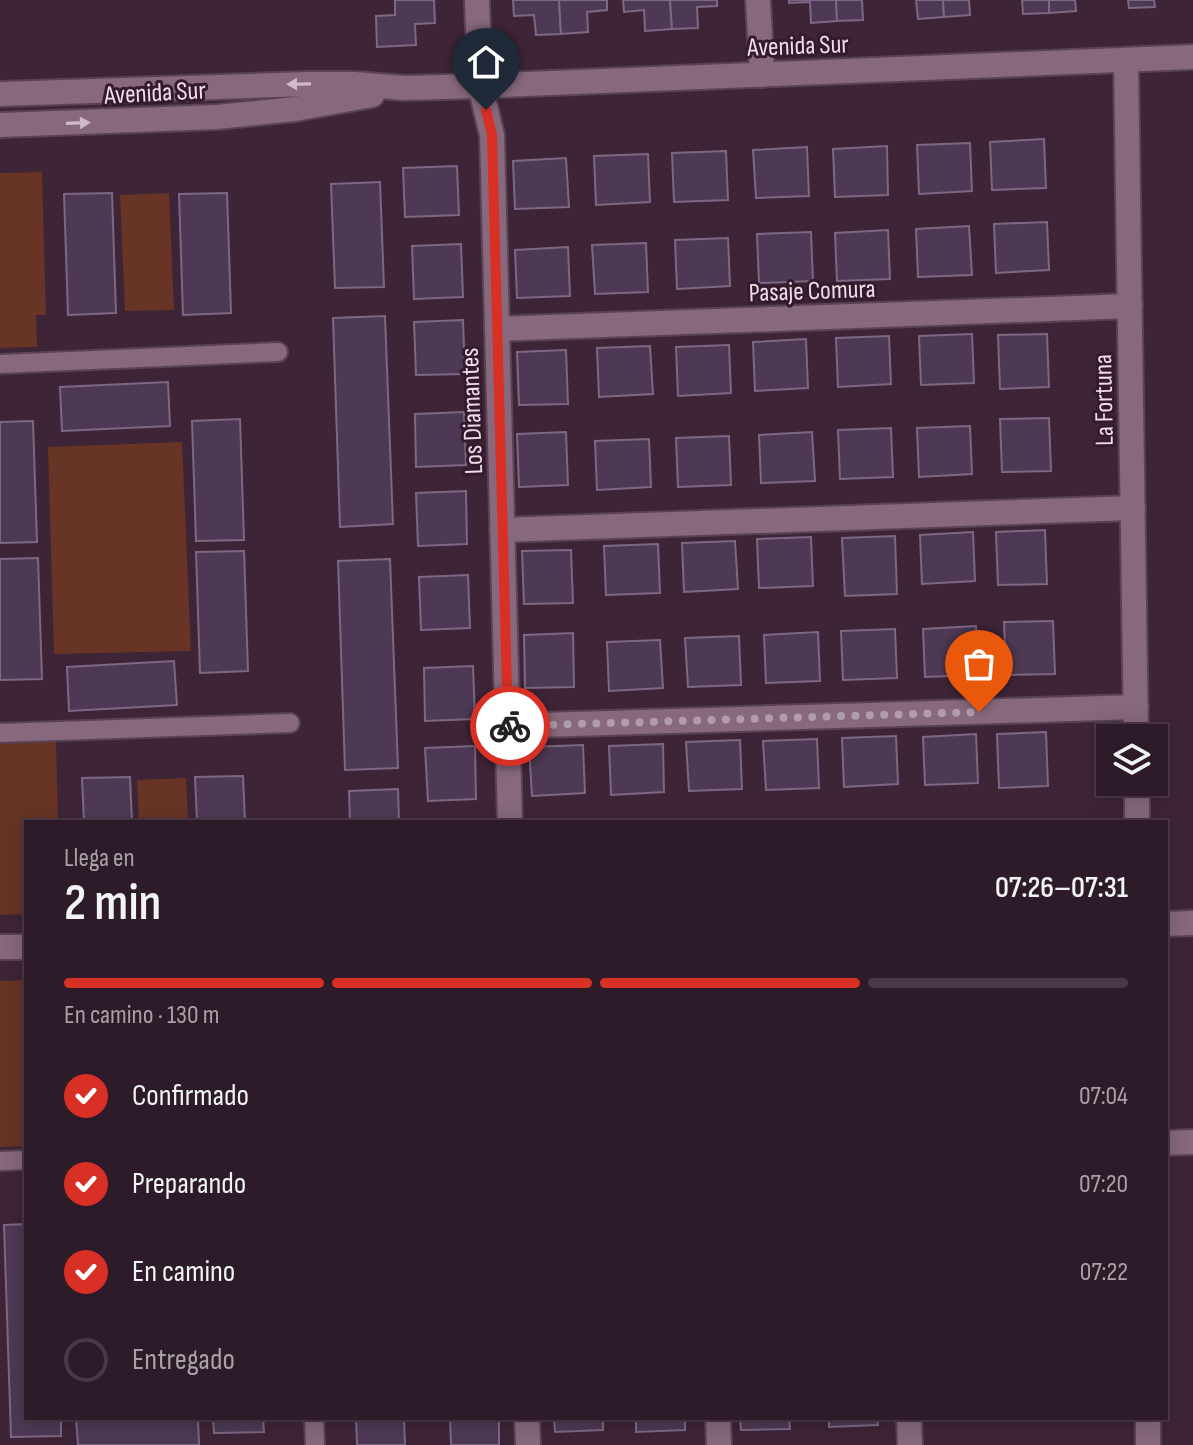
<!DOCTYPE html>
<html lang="es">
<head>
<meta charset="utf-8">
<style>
	:root { --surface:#2e1b29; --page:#3a2835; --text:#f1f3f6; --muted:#a7a1a8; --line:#493946; --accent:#d93025 }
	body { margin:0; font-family:"Sofia Sans Condensed",sans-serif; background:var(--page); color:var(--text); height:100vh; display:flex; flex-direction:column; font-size:30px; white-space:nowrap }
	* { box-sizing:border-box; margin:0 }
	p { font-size:26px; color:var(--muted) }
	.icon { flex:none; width:44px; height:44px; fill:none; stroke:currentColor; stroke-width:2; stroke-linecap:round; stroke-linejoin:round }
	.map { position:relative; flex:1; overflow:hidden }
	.drawer { position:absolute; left:24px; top:820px; width:1144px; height:600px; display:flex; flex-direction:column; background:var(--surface); border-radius:0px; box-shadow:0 4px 20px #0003,0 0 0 2px var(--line) }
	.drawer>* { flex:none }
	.controls { position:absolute; left:1096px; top:724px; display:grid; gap:16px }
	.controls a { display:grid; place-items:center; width:72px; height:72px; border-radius:0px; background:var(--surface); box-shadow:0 4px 20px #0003,0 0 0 2px var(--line); font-size:40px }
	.pin { position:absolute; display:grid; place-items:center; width:68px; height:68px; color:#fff; margin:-82px -34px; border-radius:50% 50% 50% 0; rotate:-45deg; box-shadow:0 0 8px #0007 }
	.pin .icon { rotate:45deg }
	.courier { position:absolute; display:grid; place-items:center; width:80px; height:80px; margin:-40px; border:6px solid #d93025; border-radius:50%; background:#fff; color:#222; box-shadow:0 2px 10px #0007 }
	.headline em { font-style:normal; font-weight:600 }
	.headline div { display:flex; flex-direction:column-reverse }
	.headline { display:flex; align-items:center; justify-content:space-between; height:136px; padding:0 40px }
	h1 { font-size:52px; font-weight:600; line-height:60px }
	.bar { display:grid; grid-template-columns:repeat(4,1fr); gap:12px 8px; align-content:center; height:96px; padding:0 40px }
	.bar i { height:10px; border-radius:6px; background:var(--line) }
	.bar .on { background:var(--accent) }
	.bar p { grid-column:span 4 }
	ol { padding:0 40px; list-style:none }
	li { display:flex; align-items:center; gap:24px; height:88px }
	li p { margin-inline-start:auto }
	li .icon { padding:8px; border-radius:50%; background:var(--accent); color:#fff; stroke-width:4 }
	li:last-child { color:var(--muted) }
	li i { width:44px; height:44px; border:4px solid var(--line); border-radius:50% }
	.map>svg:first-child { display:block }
	.green { fill:#673425 }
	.building { fill:#4d3954; stroke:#7d6884; stroke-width:2 }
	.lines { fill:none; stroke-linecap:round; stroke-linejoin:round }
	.lane-casing { stroke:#594253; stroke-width:22 }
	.street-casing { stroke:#594253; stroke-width:28 }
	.secondary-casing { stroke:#594253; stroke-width:28 }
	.lane { stroke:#87687d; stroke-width:18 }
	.street { stroke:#87687d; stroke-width:24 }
	.secondary { stroke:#87687d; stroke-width:24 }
	.oneway { fill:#d0bac9 }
	.done { stroke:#b19cab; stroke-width:8; stroke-dasharray:0 14.4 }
	.route { stroke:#d93025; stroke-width:10 }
	.labels { text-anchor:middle; stroke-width:6; stroke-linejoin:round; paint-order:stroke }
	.street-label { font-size:26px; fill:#efdde9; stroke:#341a2d }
</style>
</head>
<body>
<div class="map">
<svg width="1193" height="1445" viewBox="0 0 1193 1445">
	<rect width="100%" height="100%" fill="#3e2437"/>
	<!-- green -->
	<g class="green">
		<polygon points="42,172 46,315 36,315 37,347 0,348 0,173"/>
		<polygon points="169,193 174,310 125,311 120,195"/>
		<polygon points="182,442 191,651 54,654 48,447"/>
		<polygon points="56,741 58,822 26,822 26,914 0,915 0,742"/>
		<polygon points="186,778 188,822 139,822 137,780"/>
		<polygon points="26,980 26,1146 0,1147 0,981"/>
	</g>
	<!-- building -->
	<g class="building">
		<polygon points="395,0 434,0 435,23 415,24 416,45 377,47 376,16 395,15"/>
		<polygon points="513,0 559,0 561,34 536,35 534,15 514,16"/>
		<polygon points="559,0 607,0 607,10 587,12 588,32 561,34"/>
		<polygon points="623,0 670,0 672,29 645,31 644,10 624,12"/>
		<polygon points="670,0 717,0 717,6 697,7 698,28 672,29"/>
		<polygon points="789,0 836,0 837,21 811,23 810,2 789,3"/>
		<polygon points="836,0 862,0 863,20 837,21"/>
		<polygon points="916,0 943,0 944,17 918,19"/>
		<polygon points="943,0 969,0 970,15 944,17"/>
		<polygon points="1022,0 1049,0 1049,13 1023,14"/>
		<polygon points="1049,0 1075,0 1076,11 1049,13"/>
		<polygon points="1128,0 1154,0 1155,7 1129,8"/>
		<polygon points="1044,139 1046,188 992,190 990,142"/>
		<polygon points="970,143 972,191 919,194 917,145"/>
		<polygon points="887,146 888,195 835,197 833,149"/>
		<polygon points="807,147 809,196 756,198 753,150"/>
		<polygon points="726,151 728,200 674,202 672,153"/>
		<polygon points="648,154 650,202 596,205 594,156"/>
		<polygon points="566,158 569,207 515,209 513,161"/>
		<polygon points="457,166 459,215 405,217 403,168"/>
		<polygon points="380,182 384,287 335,288 331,184"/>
		<polygon points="112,193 116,313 68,315 64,194"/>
		<polygon points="227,193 231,313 183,315 179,194"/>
		<polygon points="1047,222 1049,270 996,273 994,224"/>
		<polygon points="969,226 972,275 918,277 916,229"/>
		<polygon points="888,230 890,279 837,281 835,233"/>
		<polygon points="811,232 813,281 759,283 757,234"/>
		<polygon points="728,238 730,286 677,289 675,240"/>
		<polygon points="646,243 648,292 595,294 592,245"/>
		<polygon points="461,244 463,297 414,299 412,246"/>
		<polygon points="568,247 570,296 517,298 515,250"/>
		<polygon points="385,316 393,524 340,527 333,318"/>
		<polygon points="463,320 465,374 416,375 414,322"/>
		<polygon points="972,334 974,383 921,385 919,336"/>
		<polygon points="1047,334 1049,387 1000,389 998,335"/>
		<polygon points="889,336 891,384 838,387 836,338"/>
		<polygon points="806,339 808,388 755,391 753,342"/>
		<polygon points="729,345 731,393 678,396 676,347"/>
		<polygon points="650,346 653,394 599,397 597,348"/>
		<polygon points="566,350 568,404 519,405 517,352"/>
		<polygon points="168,382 170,426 62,431 60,387"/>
		<polygon points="464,412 466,465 416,467 415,414"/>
		<polygon points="1049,418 1051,471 1002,472 1000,419"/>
		<polygon points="240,419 244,540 196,541 192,421"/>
		<polygon points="33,421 37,542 0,543 0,422"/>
		<polygon points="970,426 972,474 919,477 917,428"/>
		<polygon points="891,428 893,477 840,479 838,430"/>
		<polygon points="566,432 568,485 519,487 517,434"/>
		<polygon points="812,432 815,481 761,483 759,435"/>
		<polygon points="729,436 731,485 678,487 676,438"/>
		<polygon points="649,439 651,487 597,490 595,441"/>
		<polygon points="466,491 467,544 418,546 416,493"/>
		<polygon points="1045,530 1047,584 998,585 996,532"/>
		<polygon points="973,532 975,581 922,584 920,535"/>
		<polygon points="895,536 897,594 845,596 842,538"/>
		<polygon points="811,537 813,586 759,588 757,539"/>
		<polygon points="735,541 738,589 684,592 682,543"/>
		<polygon points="658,544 660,593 606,595 604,546"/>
		<polygon points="571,550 573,603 524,604 522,551"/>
		<polygon points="244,551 248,671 200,673 196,552"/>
		<polygon points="38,558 42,679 0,680 0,559"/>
		<polygon points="390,559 398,768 345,770 338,561"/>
		<polygon points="468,575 470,628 421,630 419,577"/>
		<polygon points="1053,621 1055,674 1006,675 1004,622"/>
		<polygon points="976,626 978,675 925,677 923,629"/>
		<polygon points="895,629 897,678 843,680 841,631"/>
		<polygon points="818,632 820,681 766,683 764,635"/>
		<polygon points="573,633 574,687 525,688 524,635"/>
		<polygon points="739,636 741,685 688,687 685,638"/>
		<polygon points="660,640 663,688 609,691 607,642"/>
		<polygon points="174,661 177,705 69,711 67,667"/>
		<polygon points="473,666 475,719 425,721 424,668"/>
		<polygon points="1046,732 1048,786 999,788 997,734"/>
		<polygon points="976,734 978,783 925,785 923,737"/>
		<polygon points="896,736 898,784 844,787 842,738"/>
		<polygon points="817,739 819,788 766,790 763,741"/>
		<polygon points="740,740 742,789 689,791 686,742"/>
		<polygon points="663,744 664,792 611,795 609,746"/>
		<polygon points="583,745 585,793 532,796 529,747"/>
		<polygon points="475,746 476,799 428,801 425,748"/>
		<polygon points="243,776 245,822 197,822 195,777"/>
		<polygon points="130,777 132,822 84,822 82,778"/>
		<polygon points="398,789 399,822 350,822 349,791"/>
		<polygon points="26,1224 26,1418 61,1418 61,1436 11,1437 4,1225"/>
		<polygon points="76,1418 198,1418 199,1445 78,1445"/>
		<polygon points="213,1418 263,1418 264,1432 214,1433"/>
		<polygon points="356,1418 404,1418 405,1445 357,1445"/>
		<polygon points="450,1418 499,1418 499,1445 451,1445"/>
		<polygon points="554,1418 603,1418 603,1430 555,1432"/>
		<polygon points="636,1418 685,1418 685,1430 636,1432"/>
		<polygon points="740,1418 789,1418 790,1429 741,1430"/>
		<polygon points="829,1418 877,1418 878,1425 829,1427"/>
	</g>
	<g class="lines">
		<!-- lane casing -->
		<g class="lane-casing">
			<g id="lane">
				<polyline points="0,364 278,352"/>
				<polyline points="0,733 290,723"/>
				<polyline points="0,1161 26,1160"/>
				<polyline points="314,1418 315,1445"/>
			</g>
		</g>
		<!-- street casing -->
		<g class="street-casing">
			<g id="street">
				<polyline points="477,0 480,86 492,135 510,822"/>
				<polyline points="758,0 762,75"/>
				<polyline points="1126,60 1136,738"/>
				<polyline points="497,329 1130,306"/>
				<polyline points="502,530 1133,508"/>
				<polyline points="508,726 1136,707"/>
				<polyline points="1137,782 1137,822"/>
				<polyline points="1166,924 1193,923"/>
				<polyline points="0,947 26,947"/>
				<polyline points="1166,1143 1193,1142"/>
				<polyline points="527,1418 528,1445"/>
				<polyline points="718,1418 719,1445"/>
				<polyline points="909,1418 910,1445"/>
				<polyline points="1148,1418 1148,1445"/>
			</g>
		</g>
		<!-- secondary casing -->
		<g class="secondary-casing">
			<g id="secondary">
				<polyline points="0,94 308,84 354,84 405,88 480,86 1193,57"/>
				<polyline points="0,125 217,117 295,109 372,95"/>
			</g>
		</g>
		<!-- lane -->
		<use href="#lane" class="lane"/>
		<!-- street -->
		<use href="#street" class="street"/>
		<!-- secondary -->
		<use href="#secondary" class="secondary"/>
	</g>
	<!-- one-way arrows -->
	<defs><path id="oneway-solid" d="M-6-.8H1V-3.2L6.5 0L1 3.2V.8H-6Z" transform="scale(2)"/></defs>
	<g class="oneway">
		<use href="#oneway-solid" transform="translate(299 84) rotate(179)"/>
		<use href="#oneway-solid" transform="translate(78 123) rotate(-2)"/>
	</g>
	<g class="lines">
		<!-- done -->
		<polyline class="done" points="510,726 979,712"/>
		<!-- route -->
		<polyline class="route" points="486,110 492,135 508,726 510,726"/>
	</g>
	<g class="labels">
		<!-- street labels -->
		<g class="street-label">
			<text transform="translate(798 45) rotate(-2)" y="9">Avenida Sur</text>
			<text transform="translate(155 92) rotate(-3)" y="9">Avenida Sur</text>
			<text transform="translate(812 290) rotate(-2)" y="9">Pasaje Comura</text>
			<text transform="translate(1103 400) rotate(-91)" y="9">La Fortuna</text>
			<text transform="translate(471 411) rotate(-92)" y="9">Los Diamantes</text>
		</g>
	</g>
</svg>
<div class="controls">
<a><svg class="icon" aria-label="layers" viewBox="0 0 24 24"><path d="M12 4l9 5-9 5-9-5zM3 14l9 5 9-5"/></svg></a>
</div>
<div class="pin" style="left:979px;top:712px;background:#ea580c"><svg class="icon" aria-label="bag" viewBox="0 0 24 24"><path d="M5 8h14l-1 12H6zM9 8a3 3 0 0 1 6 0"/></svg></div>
<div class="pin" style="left:486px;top:110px;background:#1f2937"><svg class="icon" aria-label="home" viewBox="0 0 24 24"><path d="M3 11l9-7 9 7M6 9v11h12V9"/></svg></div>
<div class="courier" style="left:510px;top:726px"><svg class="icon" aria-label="bike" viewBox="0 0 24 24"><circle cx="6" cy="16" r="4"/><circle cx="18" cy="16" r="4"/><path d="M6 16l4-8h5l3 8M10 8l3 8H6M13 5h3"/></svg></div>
<section class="drawer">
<div class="headline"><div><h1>2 min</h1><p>Llega en</p></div><em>07:26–07:31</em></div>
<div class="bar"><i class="on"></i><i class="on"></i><i class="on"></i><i></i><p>En camino · 130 m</p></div>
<ol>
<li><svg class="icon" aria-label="check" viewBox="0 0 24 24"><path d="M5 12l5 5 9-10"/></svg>Confirmado<p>07:04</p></li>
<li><svg class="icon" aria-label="check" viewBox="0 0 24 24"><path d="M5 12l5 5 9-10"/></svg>Preparando<p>07:20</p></li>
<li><svg class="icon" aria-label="check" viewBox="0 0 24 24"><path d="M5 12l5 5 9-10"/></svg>En camino<p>07:22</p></li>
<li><i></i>Entregado</li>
</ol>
</section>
</div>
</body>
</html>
